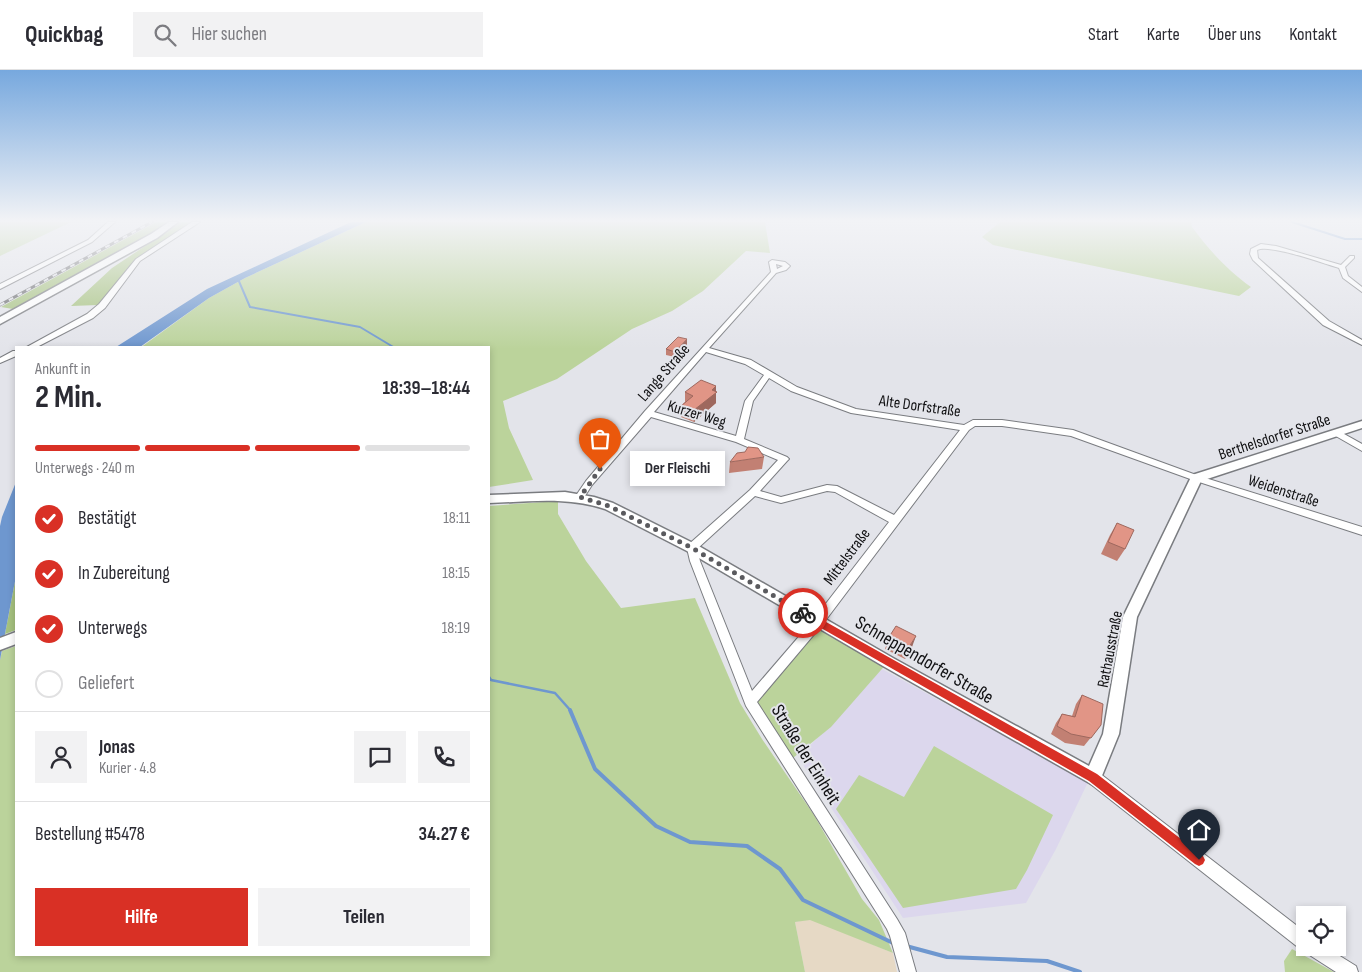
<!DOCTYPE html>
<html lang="de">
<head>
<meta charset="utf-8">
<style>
	:root { --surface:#fff; --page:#f2f2f3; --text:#2b2b33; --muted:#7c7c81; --line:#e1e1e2; --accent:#d93025 }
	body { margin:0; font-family:"Sofia Sans Condensed",sans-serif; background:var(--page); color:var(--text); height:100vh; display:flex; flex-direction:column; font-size:19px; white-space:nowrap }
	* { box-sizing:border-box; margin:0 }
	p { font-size:16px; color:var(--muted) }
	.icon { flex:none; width:28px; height:28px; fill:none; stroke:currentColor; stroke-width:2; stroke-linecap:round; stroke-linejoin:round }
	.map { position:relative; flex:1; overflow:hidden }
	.sheet { position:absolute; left:15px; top:276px; width:475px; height:610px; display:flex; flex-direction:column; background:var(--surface); border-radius:0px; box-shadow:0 2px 8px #0003 }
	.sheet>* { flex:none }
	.fabs { position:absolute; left:1296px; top:836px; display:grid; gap:10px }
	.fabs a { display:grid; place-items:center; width:50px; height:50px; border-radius:0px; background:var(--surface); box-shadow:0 2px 8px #0003; font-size:25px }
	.pin { position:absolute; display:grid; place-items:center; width:42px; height:42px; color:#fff; margin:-51px -21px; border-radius:50% 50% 50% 0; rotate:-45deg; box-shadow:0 0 5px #0007 }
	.pin .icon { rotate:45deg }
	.courier { position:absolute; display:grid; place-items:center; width:50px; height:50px; margin:-25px; border:4px solid #d93025; border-radius:50%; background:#fff; color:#222; box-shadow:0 1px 6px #0007 }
	.bubble { position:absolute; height:35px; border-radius:0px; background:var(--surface); box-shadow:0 2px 8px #0003; font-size:16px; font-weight:700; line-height:35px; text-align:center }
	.head em { font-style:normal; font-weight:700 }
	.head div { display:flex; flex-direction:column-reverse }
	.head { display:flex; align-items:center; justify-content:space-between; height:85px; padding:0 20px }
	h1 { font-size:32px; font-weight:700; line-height:38px }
	.bar { display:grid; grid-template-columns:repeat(4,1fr); gap:8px 5px; align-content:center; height:60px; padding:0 20px }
	.bar i { height:6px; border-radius:4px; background:var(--line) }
	.bar .current { background:var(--accent) }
	.bar p { grid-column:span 4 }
	.line { display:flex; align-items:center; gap:12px; padding:0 20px; border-top:1px solid var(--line) }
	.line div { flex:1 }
	.round { display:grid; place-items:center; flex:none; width:52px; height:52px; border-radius:0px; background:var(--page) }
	ol { padding:0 20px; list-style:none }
	li { display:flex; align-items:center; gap:15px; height:55px }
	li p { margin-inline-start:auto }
	li .icon { padding:5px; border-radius:50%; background:var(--accent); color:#fff; stroke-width:4 }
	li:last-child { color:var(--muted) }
	li i { width:28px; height:28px; border:2px solid var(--line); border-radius:50% }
	.cta { display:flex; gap:10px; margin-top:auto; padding:10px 20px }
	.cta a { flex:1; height:58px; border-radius:0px; background:var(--accent); color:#fff; font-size:20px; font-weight:700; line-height:58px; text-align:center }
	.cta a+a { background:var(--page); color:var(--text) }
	header { display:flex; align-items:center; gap:30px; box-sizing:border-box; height:70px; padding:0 25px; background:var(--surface); border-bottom:1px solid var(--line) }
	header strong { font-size:24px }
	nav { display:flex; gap:28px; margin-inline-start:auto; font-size:18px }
	.search { width:350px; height:45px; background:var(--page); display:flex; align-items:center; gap:12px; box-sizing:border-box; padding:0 18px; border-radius:0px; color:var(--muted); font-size:19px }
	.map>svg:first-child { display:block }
	.commercial { fill:#e6d9c5 }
	.education { fill:#dcd7ed }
	.green { fill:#bbd39b }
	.forest { fill:#a6c27f }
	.water { fill:#6e97cf }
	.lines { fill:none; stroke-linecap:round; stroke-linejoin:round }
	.stream-far2 { stroke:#6e97cf; stroke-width:2 }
	.stream-far1 { stroke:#6e97cf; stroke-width:2.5 }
	.stream { stroke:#6e97cf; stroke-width:4 }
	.minor-casing { stroke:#7a7c80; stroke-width:2 }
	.tertiary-casing { stroke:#7a7c80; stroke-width:3 }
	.minor { fill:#fff; fill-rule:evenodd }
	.tertiary { fill:#fff; fill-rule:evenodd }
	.rail-casing { stroke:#6b6c6f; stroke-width:3 }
	.rail { stroke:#e3e4ea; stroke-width:2; stroke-dasharray:5; stroke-linecap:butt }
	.wall { fill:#c28073 }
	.shaded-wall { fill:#9e685e }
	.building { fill:#e19586; stroke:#9e685e }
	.route { fill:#d93025 }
	.done { stroke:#5a5a5e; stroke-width:5; stroke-dasharray:0 9 }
	.labels { text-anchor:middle; stroke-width:4; stroke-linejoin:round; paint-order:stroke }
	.street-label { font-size:16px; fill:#101012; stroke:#e3e4ea }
	.near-street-label { font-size:19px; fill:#101012; stroke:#e3e4ea }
</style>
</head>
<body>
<header>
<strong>Quickbag</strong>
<div class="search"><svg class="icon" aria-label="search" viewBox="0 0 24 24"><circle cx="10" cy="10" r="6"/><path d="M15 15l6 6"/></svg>Hier suchen</div>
<nav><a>Start</a><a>Karte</a><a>Über uns</a><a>Kontakt</a></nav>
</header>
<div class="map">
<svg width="1362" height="902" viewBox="0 0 1362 902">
	<rect width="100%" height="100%" fill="#e3e4ea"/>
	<!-- commercial -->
	<polygon class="commercial" points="811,849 893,883 897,902 805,902 795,852"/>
	<!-- education -->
	<polygon class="education" points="882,599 1088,712 1056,779 1026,833 903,848 798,687 828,658 853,626"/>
	<!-- green -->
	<g class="green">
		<polygon points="0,152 71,152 0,186"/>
		<polygon points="366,152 765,152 770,183 746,181 703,221 672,241 632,259 557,309 503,331 509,358 533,410 489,417 489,278 140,278 209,228 245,208"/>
		<path d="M1000,152H1191L1192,157C1210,181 1227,200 1251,217L1239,226L993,175L982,167Z"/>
		<polygon points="558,431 558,444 586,491 621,538 695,528 740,633 762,669 814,745 862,829 879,850 893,883 810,850 795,852 805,902 0,902 0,590 2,581 16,576 16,885 489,885 489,436"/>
		<polygon points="818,552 888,592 831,657 788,692 750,632"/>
		<polygon points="934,676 1053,745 1027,800 1016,819 903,838 836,739 859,705 904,727"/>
		<polygon points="1292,879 1334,902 1285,902 1284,891"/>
	</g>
	<!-- forest -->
	<g class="forest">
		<polygon points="156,152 195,152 145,184 129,197 98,235 71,236 112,198 151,172 138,170 13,239 1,237"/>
		<polygon points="16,506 16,560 5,564"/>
	</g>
	<!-- water -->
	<g class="water">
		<polygon points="351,152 366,152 245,208 209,228 140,277 116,277 207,219"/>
		<polygon points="16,412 16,506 0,590 0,456 2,447"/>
	</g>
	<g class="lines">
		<!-- stream-far2 -->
		<g class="stream-far2">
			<polyline points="1292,152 1345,169 1362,169"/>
			<polyline points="238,209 250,237 360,257 395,278"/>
		</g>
		<!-- stream-far1 -->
		<polyline class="stream-far1" points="489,607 491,610 555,623 571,641"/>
		<!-- stream -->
		<g class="stream">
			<polyline points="570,640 595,699 656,756 690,772 747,776 780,799 803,830 893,873"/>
			<polyline points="906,876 947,887 1047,891 1080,902"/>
		</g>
		<!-- minor casing -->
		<g class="minor-casing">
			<g id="minor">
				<polygon points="108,152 115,152 92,172 0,219 0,214 88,170"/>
				<polygon points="192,152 200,152 140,191 105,238 93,248 35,278 25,278 87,244 99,234 136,189"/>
				<path d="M1261,174L1276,176L1341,195L1350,186H1354V188L1345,197L1348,206L1362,217V222L1343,208L1339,198C1322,193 1271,174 1257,180L1258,188L1329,251L1362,270V275L1323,255L1253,190L1250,184L1251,179Z"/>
				<path d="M772,190L785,192L790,196L786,200L776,203L709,278L751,290L797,317L856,339L964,355L973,350H1002L1073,360L1199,406L1362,457V465L1193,410L1071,366L1002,356H975L969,360L822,555L757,632L897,849L905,863L916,902H900L890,866L887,859L746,636L690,491L687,478L688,475L750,420L778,390L736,372L651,347L592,415L583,429L580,430L575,427L586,411L645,341L771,202L769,192ZM776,194L783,196L777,199ZM706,282L745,294L764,305L745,331L736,366L654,342ZM769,308L791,321L851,343L960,360L894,445L837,416L827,415L781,427L760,421L787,391L789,389L787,387L744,369L753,331ZM827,421L835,422L889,452L814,549L752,621L700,491L697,479L755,426L781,433Z"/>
				<polygon points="13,281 16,281 16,286 0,293 0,288"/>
				<polygon points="1337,360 1362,374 1362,381 1334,365 1333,363 1334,361"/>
				<polygon points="1093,701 1098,702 1305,862 1305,878 1327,878 1356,896 1358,902 1336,902 1308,884 1307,879 1299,878 1088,712 1086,707 1088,702"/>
			</g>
		</g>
		<!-- tertiary casing -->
		<g class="tertiary-casing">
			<g id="tertiary">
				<polygon points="169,152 178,152 157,168 0,254 0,247 151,164"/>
				<path d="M1362,351V358L1201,411L1137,547L1119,664L1099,713L1093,715L883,596L687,481L605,439C566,426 528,432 489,433V425L565,422L594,427L613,433L697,475L893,588L1089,696L1103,664L1123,547L1192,405Z"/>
				<polygon points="16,562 16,574 0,580 0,568"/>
			</g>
		</g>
		<!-- minor -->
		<use href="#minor" class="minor"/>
		<!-- tertiary -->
		<use href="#tertiary" class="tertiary"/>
		<!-- rail casing -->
		<g class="rail-casing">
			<polyline id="rail" points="0,235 152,152"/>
		</g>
		<!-- rail -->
		<use href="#rail" class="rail"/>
	</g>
	<!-- wall -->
	<g class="wall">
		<polygon points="687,275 675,287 666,285 666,279"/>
		<polygon points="716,321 716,333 694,352 681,347 681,336 685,332 685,322"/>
		<polygon points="764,387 762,399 729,403 730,392"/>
		<polygon points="658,389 678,390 678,402 662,407 658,401"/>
		<polygon points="1117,453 1125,479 1117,491 1101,484 1110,465"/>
		<polygon points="889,567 912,577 905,589 885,579"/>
		<polygon points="1082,625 1101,655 1084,676 1065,673 1051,664 1056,653 1062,644 1072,646 1076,634"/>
	</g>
	<!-- shaded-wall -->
	<g class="shaded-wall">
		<polygon points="687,269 687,275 675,287 675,282"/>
		<polygon points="716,316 716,333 694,352 694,340 712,320"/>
		<polygon points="678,390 678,402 662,407 662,395"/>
		<polygon points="916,566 912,577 905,589 909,577"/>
	</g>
	<!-- building -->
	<g class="building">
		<polygon points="678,267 687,269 675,282 666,279"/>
		<polygon points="701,310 716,316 712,320 717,322 694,340 681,336 693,326 685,322"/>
		<polygon points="748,377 758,378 764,387 730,392 737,383 745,382"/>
		<polygon points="674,385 678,390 662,395 658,389"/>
		<polygon points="1117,453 1134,460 1125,479 1108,472"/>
		<polygon points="896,556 916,566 909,577 889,567"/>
		<polygon points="1082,625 1103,634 1101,655 1091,668 1071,664 1057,656 1062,644 1075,647"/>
	</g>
	<!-- sky -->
	<linearGradient id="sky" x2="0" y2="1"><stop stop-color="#77a8de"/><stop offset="0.54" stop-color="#f2f3f6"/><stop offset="1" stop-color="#f2f3f6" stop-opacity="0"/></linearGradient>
	<rect width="1362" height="279" fill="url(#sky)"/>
	<!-- route -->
	<polygon class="route" points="803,539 1097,704 1203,786 1205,790 1203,794 1199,796 1195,794 1089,711 800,546 800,541"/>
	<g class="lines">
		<!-- done -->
		<polyline class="done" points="600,399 580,427 609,436 692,478 803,543"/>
	</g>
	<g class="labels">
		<!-- street labels -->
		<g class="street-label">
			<text transform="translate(663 302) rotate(-49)" y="6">Lange Straße</text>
			<text transform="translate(920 335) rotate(8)" y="6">Alte Dorfstraße</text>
			<text transform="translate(697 343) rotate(17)" y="6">Kurzer Weg</text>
			<text transform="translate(1274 366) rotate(-18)" y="6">Berthelsdorfer Straße</text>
			<text transform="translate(1284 420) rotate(18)" y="6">Weidenstraße</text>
			<text transform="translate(846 486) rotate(-53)" y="6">Mittelstraße</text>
			<text transform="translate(1109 579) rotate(-79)" y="6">Rathausstraße</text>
		</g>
		<!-- near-street labels -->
		<g class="near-street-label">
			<text transform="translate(925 589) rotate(30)" y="7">Schneppendorfer Straße</text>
			<text transform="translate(807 684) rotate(58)" y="7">Straße der Einheit</text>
		</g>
	</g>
</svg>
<div class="fabs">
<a><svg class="icon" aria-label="locate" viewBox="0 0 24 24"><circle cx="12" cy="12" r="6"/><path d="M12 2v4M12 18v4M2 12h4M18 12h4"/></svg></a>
</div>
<div class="pin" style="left:600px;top:399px;background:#ea580c"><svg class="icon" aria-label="bag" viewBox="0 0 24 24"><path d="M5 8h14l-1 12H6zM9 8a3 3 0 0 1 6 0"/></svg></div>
<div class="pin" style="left:1199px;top:790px;background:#1f2937"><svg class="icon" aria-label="home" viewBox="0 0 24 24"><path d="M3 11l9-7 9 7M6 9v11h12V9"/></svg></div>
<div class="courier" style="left:803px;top:543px"><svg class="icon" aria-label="bike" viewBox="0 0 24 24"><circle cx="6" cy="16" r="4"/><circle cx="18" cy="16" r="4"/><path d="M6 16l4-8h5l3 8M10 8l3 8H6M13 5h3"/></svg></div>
<div class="bubble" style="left:630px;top:381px;width:95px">Der Fleischi</div>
<section class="sheet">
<div class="head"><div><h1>2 Min.</h1><p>Ankunft in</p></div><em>18:39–18:44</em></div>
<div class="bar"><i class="current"></i><i class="current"></i><i class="current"></i><i></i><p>Unterwegs · 240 m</p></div>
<ol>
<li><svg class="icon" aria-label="check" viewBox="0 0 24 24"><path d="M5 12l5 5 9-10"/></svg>Bestätigt<p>18:11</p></li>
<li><svg class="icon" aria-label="check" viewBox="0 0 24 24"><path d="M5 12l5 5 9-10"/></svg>In Zubereitung<p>18:15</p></li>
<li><svg class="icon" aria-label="check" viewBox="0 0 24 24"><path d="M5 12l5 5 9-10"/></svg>Unterwegs<p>18:19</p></li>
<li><i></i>Geliefert</li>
</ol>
<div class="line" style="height:90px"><a class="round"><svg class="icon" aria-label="person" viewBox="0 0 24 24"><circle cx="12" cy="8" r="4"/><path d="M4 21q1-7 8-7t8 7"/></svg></a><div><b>Jonas</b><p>Kurier · 4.8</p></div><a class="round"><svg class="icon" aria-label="chat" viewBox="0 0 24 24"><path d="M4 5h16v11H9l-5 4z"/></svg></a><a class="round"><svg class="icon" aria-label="phone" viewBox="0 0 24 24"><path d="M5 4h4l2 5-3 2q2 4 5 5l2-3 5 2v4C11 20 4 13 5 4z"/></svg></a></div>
<div class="line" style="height:65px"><div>Bestellung #5478</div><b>34.27 €</b></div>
<div class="cta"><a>Hilfe</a><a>Teilen</a></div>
</section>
</div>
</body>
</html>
